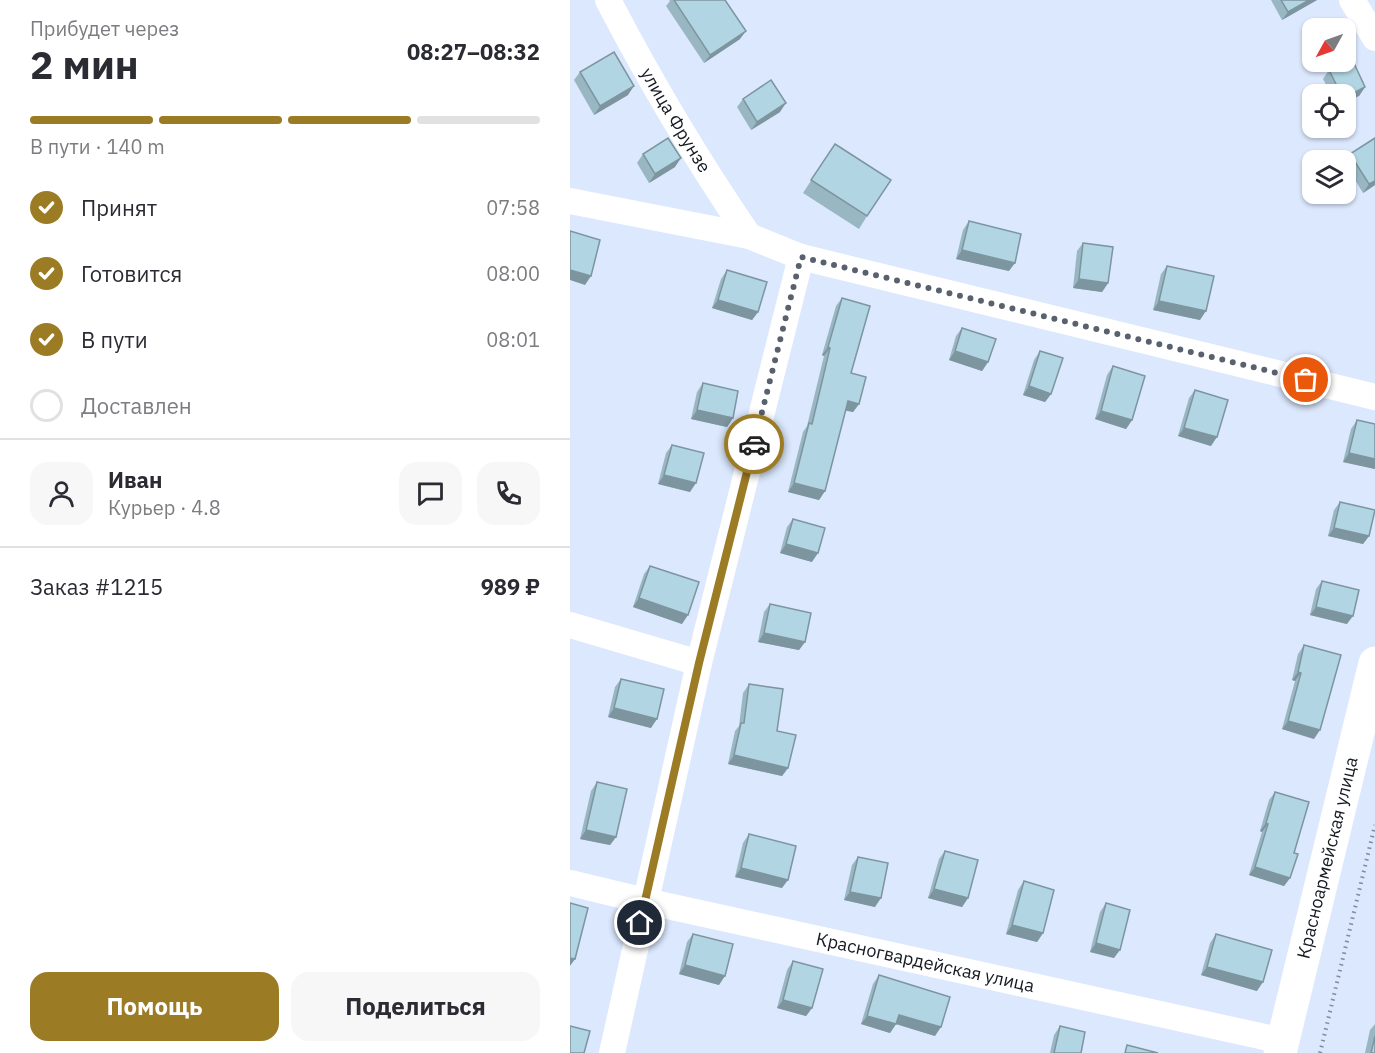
<!DOCTYPE html>
<html lang="ru">
<head>
<meta charset="utf-8">
<style>
	:root { --surface:#fff; --page:#f7f7f7; --text:#2b2b33; --muted:#7c7c81; --line:#e1e1e2; --accent:#9c7b25 }
	body { margin:0; font-family:"IBM Plex Sans",sans-serif; background:var(--page); color:var(--text); height:100vh; display:flex; flex-direction:column; font-size:22px; white-space:nowrap }
	* { box-sizing:border-box; margin:0 }
	p { font-size:20px; color:var(--muted) }
	.icon { flex:none; width:33px; height:33px; fill:none; stroke:currentColor; stroke-width:2; stroke-linecap:round; stroke-linejoin:round }
	.map { position:relative; flex:1; overflow:hidden }
	.drawer { display:flex; flex-direction:column; background:var(--surface); width:570px }
	.drawer>* { flex:none }
	.needle { width:39px; rotate:230deg }
	.controls { position:absolute; left:732px; top:18px; display:grid; gap:12px }
	.controls a { display:grid; place-items:center; width:54px; height:54px; border-radius:12px; background:var(--surface); box-shadow:0 2px 4px #0004; font-size:30px }
	.pin { position:absolute; display:grid; place-items:center; width:51px; height:51px; color:#fff; margin:-26px; border:3px solid #fff; border-radius:50%; box-shadow:0 2px 6px #0007 }
	.courier { position:absolute; display:grid; place-items:center; width:60px; height:60px; margin:-30px; border:4px solid #9c7b25; border-radius:50%; background:#fff; color:#222; box-shadow:0 2px 8px #0007 }
	.headline em { font-style:normal; font-weight:800 }
	.headline div { display:flex; flex-direction:column-reverse }
	.headline { display:flex; align-items:center; justify-content:space-between; height:102px; padding:0 30px }
	h1 { font-size:39px; font-weight:800; line-height:45px }
	.bar { display:grid; grid-template-columns:repeat(4,1fr); gap:9px 6px; align-content:center; height:72px; padding:0 30px }
	.bar i { height:8px; border-radius:4px; background:var(--line) }
	.bar .on { background:var(--accent) }
	.bar p { grid-column:span 4 }
	.line { display:flex; align-items:center; gap:15px; padding:0 30px; border-top:2px solid var(--line) }
	.line div { flex:1 }
	.round { display:grid; place-items:center; flex:none; width:63px; height:63px; border-radius:18px; background:var(--page) }
	ol { padding:0 30px; list-style:none }
	li { display:flex; align-items:center; gap:18px; height:66px }
	li p { margin-inline-start:auto }
	li .icon { padding:6px; border-radius:50%; background:var(--accent); color:#fff; stroke-width:4 }
	li:last-child { color:var(--muted) }
	li i { width:33px; height:33px; border:3px solid var(--line); border-radius:50% }
	.primary-button { display:flex; gap:12px; margin-top:auto; padding:12px 30px }
	.primary-button a { flex:1; height:69px; border-radius:18px; background:var(--accent); color:#fff; font-size:24px; font-weight:800; line-height:69px; text-align:center }
	.primary-button a+a { background:var(--page); color:var(--text) }
	main { display:flex; flex:1; min-height:0 }
	.map>svg:first-child { display:block }
	.lines { fill:none; stroke-linecap:round; stroke-linejoin:round }
	.path { stroke:#838c9b; stroke-width:4; stroke-dasharray:1.5 4.5; stroke-linecap:butt }
	.street { stroke:#fff; stroke-width:26 }
	.secondary { stroke:#fff; stroke-width:33 }
	.wall { fill:#99b7c3 }
	.shaded-wall { fill:#7d959f }
	.building { fill:#b2d5e3; stroke:#7d959f; stroke-width:1.5 }
	.done { stroke:#5a616e; stroke-width:6; stroke-dasharray:0 10.8 }
	.route { stroke:#9c7b25; stroke-width:8 }
	.labels { text-anchor:middle; stroke-width:4.5; stroke-linejoin:round; paint-order:stroke }
	.street-label { font-size:18px; fill:#151921; stroke:#eff5fd }
</style>
</head>
<body>
<main>
<section class="drawer">
<div class="headline"><div><h1>2 мин</h1><p>Прибудет через</p></div><em>08:27–08:32</em></div>
<div class="bar"><i class="on"></i><i class="on"></i><i class="on"></i><i></i><p>В пути · 140 m</p></div>
<ol>
<li><svg class="icon" aria-label="check" viewBox="0 0 24 24"><path d="M5 12l5 5 9-10"/></svg>Принят<p>07:58</p></li>
<li><svg class="icon" aria-label="check" viewBox="0 0 24 24"><path d="M5 12l5 5 9-10"/></svg>Готовится<p>08:00</p></li>
<li><svg class="icon" aria-label="check" viewBox="0 0 24 24"><path d="M5 12l5 5 9-10"/></svg>В пути<p>08:01</p></li>
<li><i></i>Доставлен</li>
</ol>
<div class="line" style="height:108px"><a class="round"><svg class="icon" aria-label="person" viewBox="0 0 24 24"><circle cx="12" cy="8" r="4"/><path d="M4 21q1-7 8-7t8 7"/></svg></a><div><b>Иван</b><p>Курьер · 4.8</p></div><a class="round"><svg class="icon" aria-label="chat" viewBox="0 0 24 24"><path d="M4 5h16v11H9l-5 4z"/></svg></a><a class="round"><svg class="icon" aria-label="phone" viewBox="0 0 24 24"><path d="M5 4h4l2 5-3 2q2 4 5 5l2-3 5 2v4C11 20 4 13 5 4z"/></svg></a></div>
<div class="line" style="height:78px"><div>Заказ #1215</div><b>989 ₽</b></div>
<div class="primary-button"><a>Помощь</a><a>Поделиться</a></div>
</section>
<div class="map">
<svg width="805" height="1053" viewBox="0 0 805 1053">
	<rect width="100%" height="100%" fill="#dbe8fd"/>
	<g class="lines">
		<!-- path -->
		<polyline class="path" points="750,1053 805,825"/>
		<!-- street -->
		<g class="street">
			<path id="s1" d="M38,0C80,81 127,160 179,236"/>
			<polyline points="782,0 805,38"/>
			<polyline points="0,201 179,236 231,257 805,397"/>
			<polyline points="0,625 129,663"/>
			<path id="s2" d="M0,883L75,901L713,1041"/>
			<polyline points="42,1053 129,663 231,257"/>
		</g>
		<!-- secondary -->
		<path class="secondary" id="s3" d="M710,1053L805,663"/>
	</g>
	<!-- wall -->
	<g class="wall">
		<polygon points="99,0 155,0 170,39 134,63 96,6 100,1"/>
		<polygon points="701,0 747,0 712,20"/>
		<polygon points="759,70 795,87 789,96 761,94 753,79"/>
		<polygon points="10,72 58,95 24,115 4,80"/>
		<polygon points="173,99 210,112 181,130 167,107"/>
		<polygon points="805,138 805,185 793,193 776,165 775,160 780,154"/>
		<polygon points="265,144 297,216 289,229 233,193"/>
		<polygon points="73,154 105,167 79,183 67,163"/>
		<polygon points="399,221 439,271 386,259 393,230"/>
		<polygon points="513,243 538,283 532,292 503,288 507,251"/>
		<polygon points="597,266 630,320 583,310 591,274"/>
		<polygon points="157,270 188,312 182,320 142,308 151,279"/>
		<polygon points="272,298 281,373 289,404 283,412 276,410 255,491 249,500 218,492 233,432 237,426 254,356 252,355 266,306"/>
		<polygon points="392,328 418,362 412,371 379,360 386,336"/>
		<polygon points="470,351 481,394 475,402 453,395 464,360"/>
		<polygon points="543,366 562,420 556,429 525,419 537,375"/>
		<polygon points="133,383 163,418 157,427 121,419 127,392"/>
		<polygon points="625,390 641,446 608,436 619,398"/>
		<polygon points="787,420 805,424 805,469 773,462 781,429"/>
		<polygon points="102,445 120,492 88,484 96,453"/>
		<polygon points="770,502 799,536 793,544 758,536 764,510"/>
		<polygon points="223,519 242,562 210,553 217,527"/>
		<polygon points="80,566 112,624 63,607 74,574"/>
		<polygon points="752,581 777,624 740,615 746,589"/>
		<polygon points="200,604 235,642 229,650 188,642 194,612"/>
		<polygon points="734,645 744,739 712,729 725,681 722,680 728,654"/>
		<polygon points="51,679 81,728 38,717 45,687"/>
		<polygon points="179,684 207,731 218,768 212,776 158,764 165,731 169,726 173,693"/>
		<polygon points="27,782 46,837 40,845 10,839 21,791"/>
		<polygon points="705,792 724,853 720,878 714,886 679,875 692,832 690,831 699,800"/>
		<polygon points="179,834 212,888 165,877 173,843"/>
		<polygon points="375,851 398,898 392,907 358,898 369,859"/>
		<polygon points="288,857 305,907 274,900 282,865"/>
		<polygon points="454,881 473,933 467,942 436,934 448,890"/>
		<polygon points="536,903 544,958 520,952 530,912"/>
		<polygon points="123,934 149,985 109,974 117,942"/>
		<polygon points="646,934 687,991 631,975 640,943"/>
		<polygon points="223,961 242,1008 236,1016 207,1008 217,970"/>
		<polygon points="309,975 365,1036 326,1024 320,1033 291,1024 303,984"/>
		<polygon points="805,1024 805,1053 795,1053 800,1030"/>
		<polygon points="490,1026 511,1053 480,1053 484,1035"/>
	</g>
	<!-- shaded-wall -->
	<g class="shaded-wall">
		<polygon points="739,0 747,0 712,20 718,12"/>
		<polygon points="176,31 170,39 134,63 140,55"/>
		<polygon points="64,86 58,95 24,115 30,106"/>
		<polygon points="795,87 789,96 776,102 776,97"/>
		<polygon points="216,103 210,112 181,130 187,122"/>
		<polygon points="111,158 105,167 79,183 85,174"/>
		<polygon points="805,181 805,185 793,193 799,184"/>
		<polygon points="392,250 445,263 439,271 386,259"/>
		<polygon points="0,270 21,276 15,285 0,280"/>
		<polygon points="509,279 538,283 532,292 503,288"/>
		<polygon points="148,300 188,312 182,320 142,308"/>
		<polygon points="589,301 636,311 630,320 583,310"/>
		<polygon points="258,347 260,348 254,356 252,355"/>
		<polygon points="385,351 418,362 412,371 379,360"/>
		<polygon points="459,386 481,394 475,402 453,395"/>
		<polygon points="278,401 289,404 283,412 272,410"/>
		<polygon points="127,410 163,418 157,427 121,419"/>
		<polygon points="531,411 562,420 556,429 525,419"/>
		<polygon points="614,428 647,437 641,446 608,436"/>
		<polygon points="779,453 805,459 805,469 773,462"/>
		<polygon points="94,475 126,483 120,492 88,484"/>
		<polygon points="224,483 255,491 249,500 218,492"/>
		<polygon points="764,528 799,536 793,544 758,536"/>
		<polygon points="216,544 248,553 242,562 210,553"/>
		<polygon points="69,598 118,615 112,624 63,607"/>
		<polygon points="746,607 783,616 777,624 740,615"/>
		<polygon points="194,633 235,642 229,650 188,642"/>
		<polygon points="728,672 731,673 725,681 722,680"/>
		<polygon points="44,708 87,719 81,728 38,717"/>
		<polygon points="718,721 750,730 744,739 712,729"/>
		<polygon points="164,755 218,768 212,776 158,764"/>
		<polygon points="696,823 698,824 692,832 690,831"/>
		<polygon points="16,830 46,837 40,845 10,839"/>
		<polygon points="685,867 720,878 714,886 679,875"/>
		<polygon points="171,868 218,880 212,888 165,877"/>
		<polygon points="364,889 398,898 392,907 358,898"/>
		<polygon points="280,892 311,898 305,907 274,900"/>
		<polygon points="442,925 473,933 467,942 436,934"/>
		<polygon points="526,943 550,950 544,958 520,952"/>
		<polygon points="0,958 5,959 0,966"/>
		<polygon points="115,965 155,976 149,985 109,974"/>
		<polygon points="637,967 693,982 687,991 631,975"/>
		<polygon points="213,1000 242,1008 236,1016 207,1008"/>
		<polygon points="329,1015 371,1027 365,1036 326,1024 320,1033 291,1024 297,1016"/>
	</g>
	<!-- building -->
	<g class="building">
		<polygon points="104,0 155,0 176,31 140,55"/>
		<polygon points="711,0 739,0 718,12"/>
		<polygon points="44,52 64,86 30,106 10,72"/>
		<polygon points="782,59 795,87 776,97 776,94 771,94 759,70"/>
		<polygon points="201,80 216,103 187,122 173,99"/>
		<polygon points="98,138 111,158 85,174 73,154"/>
		<polygon points="805,138 805,181 799,184 780,154"/>
		<polygon points="265,144 321,180 297,216 241,180"/>
		<polygon points="399,221 451,234 445,263 392,250"/>
		<polygon points="0,231 30,240 21,276 0,270"/>
		<polygon points="513,243 543,247 538,283 509,279"/>
		<polygon points="597,266 644,276 636,311 589,301"/>
		<polygon points="157,270 197,282 188,312 148,300"/>
		<polygon points="272,298 300,306 281,373 296,377 289,404 278,401 255,491 224,483 239,423 242,424 260,348 258,347"/>
		<polygon points="392,328 426,339 418,362 385,351"/>
		<polygon points="470,351 493,358 481,394 459,386"/>
		<polygon points="543,366 575,376 562,420 531,411"/>
		<polygon points="133,383 168,391 163,418 127,410"/>
		<polygon points="625,390 658,400 647,437 614,428"/>
		<polygon points="787,420 805,424 805,459 779,453"/>
		<polygon points="102,445 134,453 126,483 94,475"/>
		<polygon points="770,502 805,510 799,536 764,528"/>
		<polygon points="223,519 255,528 248,553 216,544"/>
		<polygon points="80,566 129,582 118,615 69,598"/>
		<polygon points="752,581 789,590 783,616 746,607"/>
		<polygon points="200,604 241,613 235,642 194,633"/>
		<polygon points="734,645 771,655 750,730 718,721 731,673 728,672"/>
		<polygon points="51,679 94,689 87,719 44,708"/>
		<polygon points="179,684 213,689 207,731 226,735 218,768 164,755 171,723 174,723"/>
		<polygon points="27,782 57,789 46,837 16,830"/>
		<polygon points="705,792 739,802 724,853 728,854 720,878 685,867 698,824 696,823"/>
		<polygon points="179,834 226,846 218,880 171,868"/>
		<polygon points="375,851 408,860 398,898 364,889"/>
		<polygon points="288,857 318,863 311,898 280,892"/>
		<polygon points="454,881 484,890 473,933 442,925"/>
		<polygon points="0,903 18,908 5,959 0,958"/>
		<polygon points="536,903 560,910 550,950 526,943"/>
		<polygon points="123,934 163,944 155,976 115,965"/>
		<polygon points="646,934 702,950 693,982 637,967"/>
		<polygon points="223,961 253,969 242,1008 213,1000"/>
		<polygon points="309,975 380,997 371,1027 329,1015 326,1024 297,1016"/>
		<polygon points="0,1026 20,1031 14,1053 0,1053"/>
		<polygon points="490,1026 515,1032 511,1053 484,1053"/>
		<polygon points="805,1036 805,1053 801,1053"/>
		<polygon points="557,1045 588,1053 555,1053"/>
	</g>
	<g class="lines">
		<!-- done -->
		<polyline class="done" points="184,444 231,257 736,380"/>
		<!-- route -->
		<polyline class="route" points="70,923 129,663 184,444"/>
	</g>
	<g class="labels">
		<!-- street labels -->
		<g class="street-label">
			<text dy="6" stroke="none"><textPath href="#s1" startOffset="138">улица Фрунзе</textPath></text>
			<text dy="6" stroke="none"><textPath href="#s3" startOffset="201">Красноармейская улица</textPath></text>
			<text dy="6" stroke="none"><textPath href="#s2" startOffset="364">Красногвардейская улица</textPath></text>
		</g>
	</g>
</svg>
<div class="controls">
<a><svg class="needle" viewBox="-14 -14 28 28"><path d="M0-13l5 13h-10z" fill="#e53935"/><path d="M0 13l5-13h-10z" fill="#7c7c81"/></svg></a>
<a><svg class="icon" aria-label="locate" viewBox="0 0 24 24"><circle cx="12" cy="12" r="6"/><path d="M12 2v4M12 18v4M2 12h4M18 12h4"/></svg></a>
<a><svg class="icon" aria-label="layers" viewBox="0 0 24 24"><path d="M12 4l9 5-9 5-9-5zM3 14l9 5 9-5"/></svg></a>
</div>
<div class="pin" style="left:736px;top:380px;background:#ea580c"><svg class="icon" aria-label="bag" viewBox="0 0 24 24"><path d="M5 8h14l-1 12H6zM9 8a3 3 0 0 1 6 0"/></svg></div>
<div class="pin" style="left:70px;top:923px;background:#1f2937"><svg class="icon" aria-label="home" viewBox="0 0 24 24"><path d="M3 11l9-7 9 7M6 9v11h12V9"/></svg></div>
<div class="courier" style="left:184px;top:444px"><svg class="icon" aria-label="car" viewBox="0 0 24 24"><path d="M5 17H2v-5l4-1 3-4h7l3 4 3 1v5h-3M9 17h6M6 11h13"/><circle cx="7" cy="17" r="2"/><circle cx="17" cy="17" r="2"/></svg></div>
</div>
</main>
</body>
</html>
